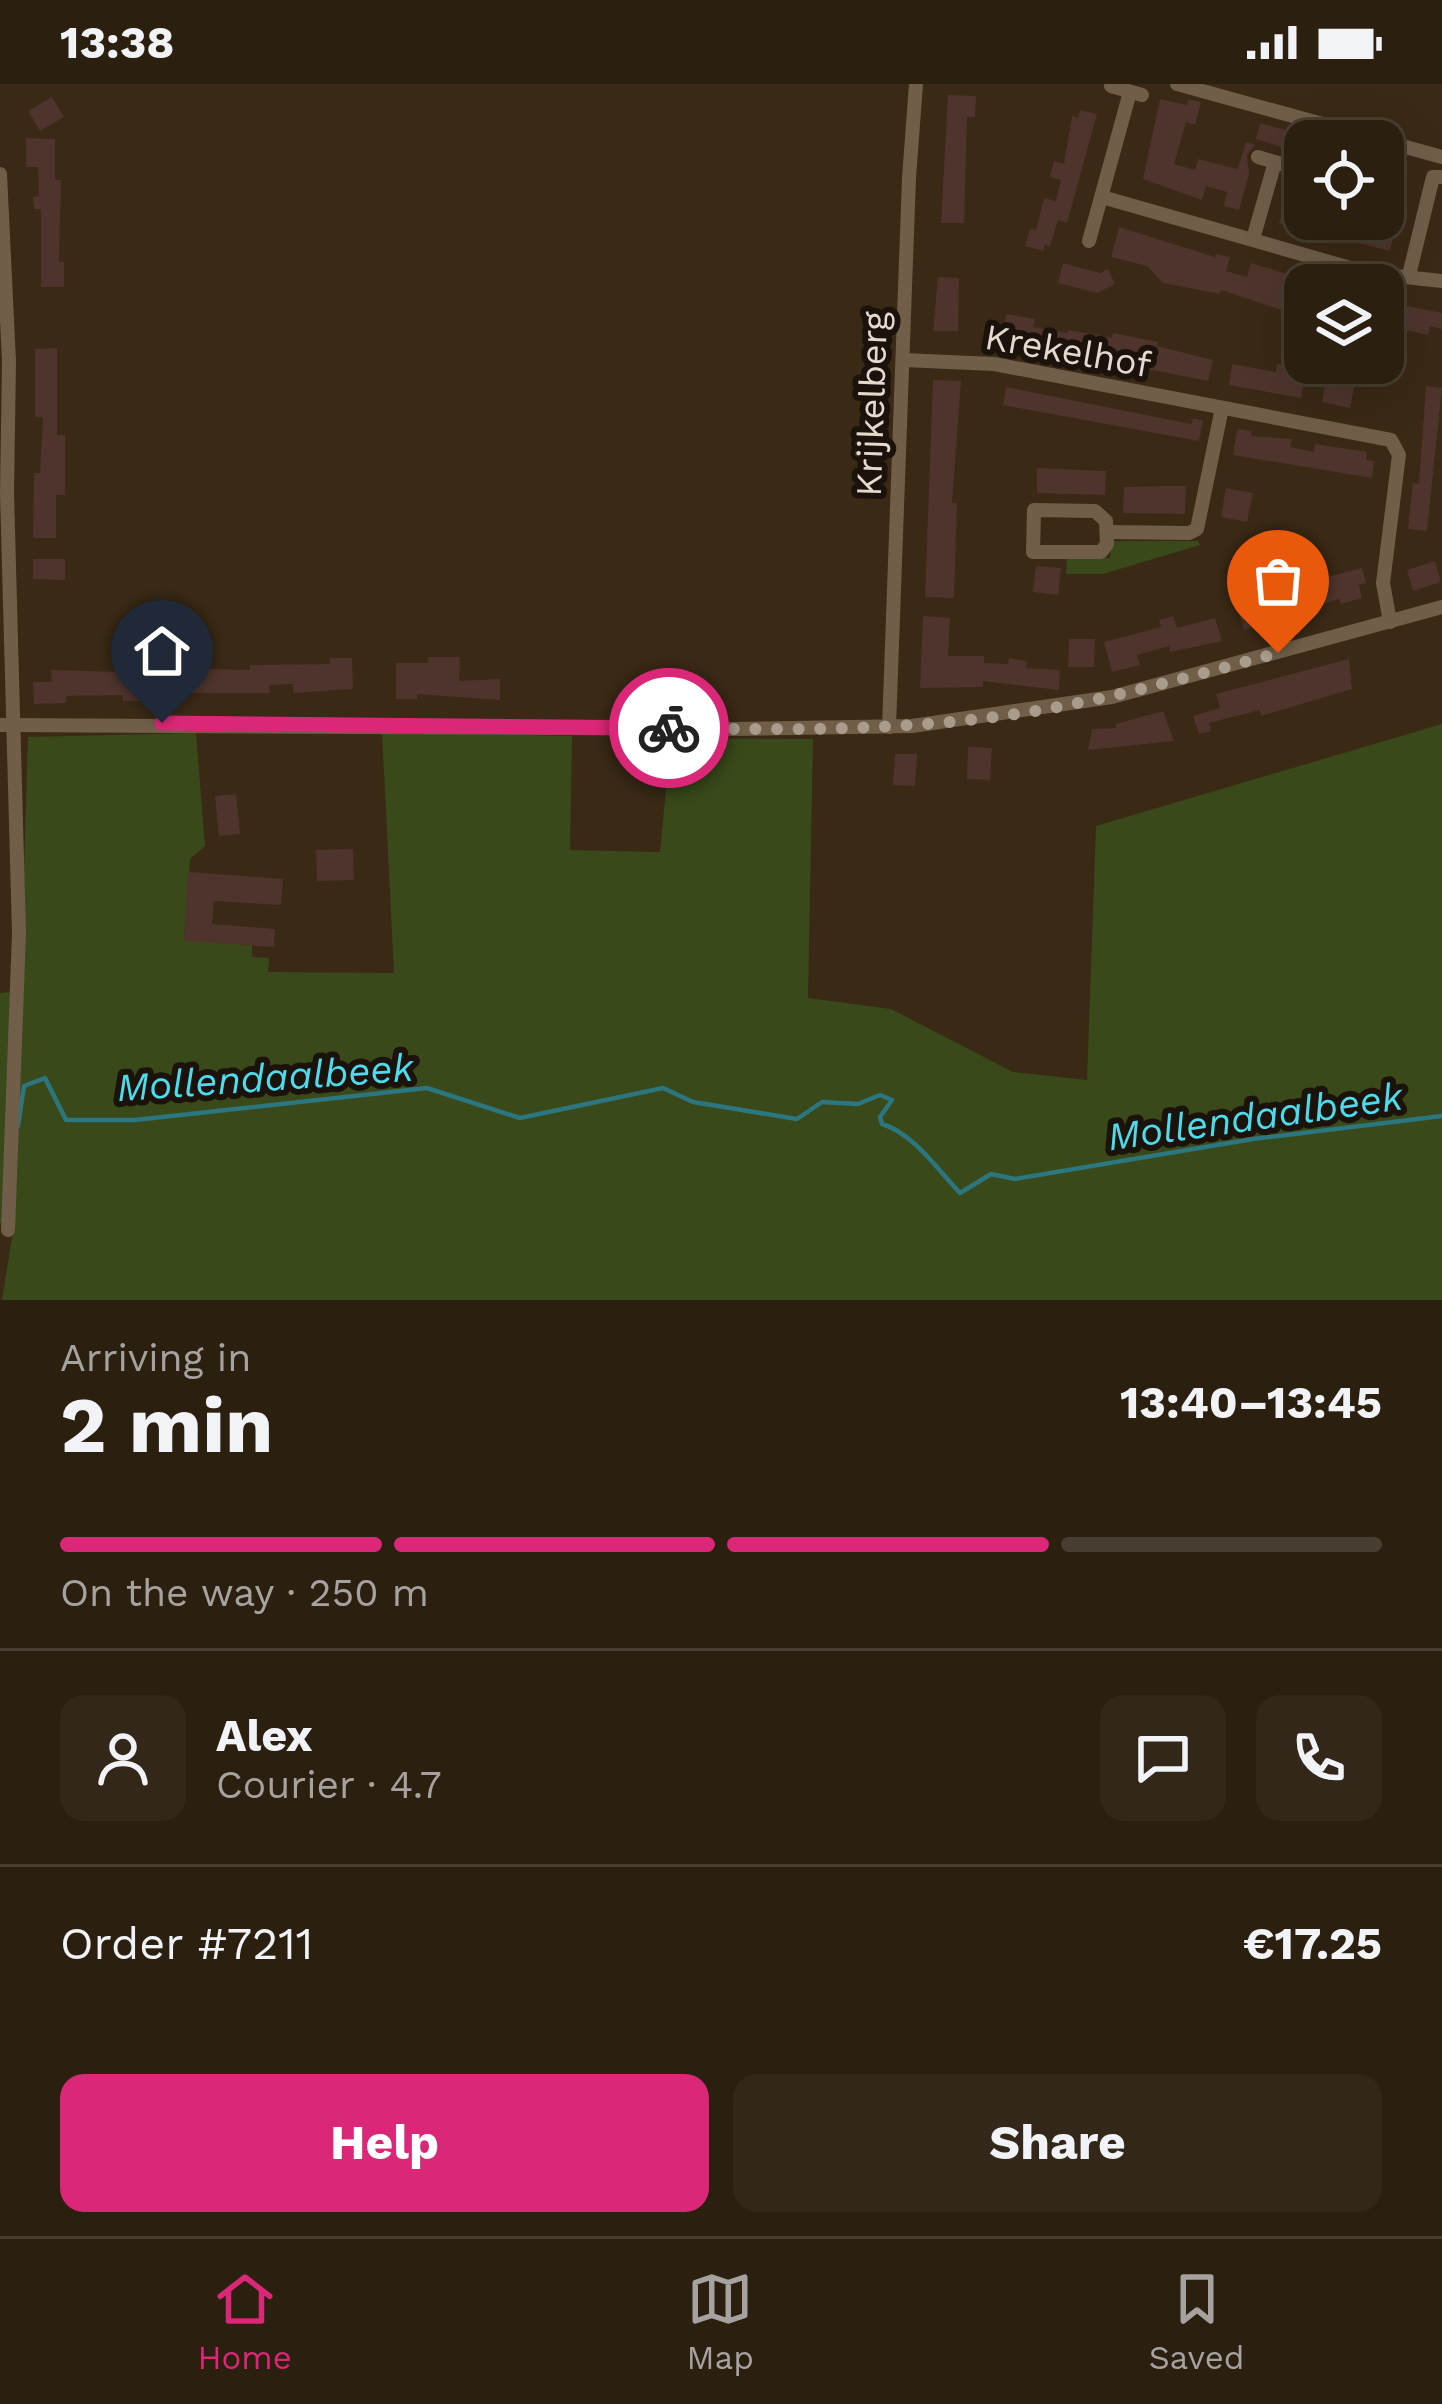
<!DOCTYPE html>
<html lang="en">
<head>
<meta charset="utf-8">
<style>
	:root { --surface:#2b1f10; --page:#332719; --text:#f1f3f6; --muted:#a6a29f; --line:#473d30; --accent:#db2777 }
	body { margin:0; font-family:"Work Sans",sans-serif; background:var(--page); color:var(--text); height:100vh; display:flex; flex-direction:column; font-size:45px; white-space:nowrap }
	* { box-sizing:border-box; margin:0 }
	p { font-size:39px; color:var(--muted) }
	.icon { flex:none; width:66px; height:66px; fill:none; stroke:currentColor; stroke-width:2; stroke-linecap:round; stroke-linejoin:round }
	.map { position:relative; height:1216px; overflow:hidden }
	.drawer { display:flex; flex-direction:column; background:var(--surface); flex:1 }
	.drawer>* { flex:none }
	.tools { position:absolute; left:1284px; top:36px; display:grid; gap:24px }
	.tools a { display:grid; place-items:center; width:120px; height:120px; border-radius:24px; background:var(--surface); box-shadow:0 12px 48px #0002,0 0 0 3px var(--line); font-size:60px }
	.pin { position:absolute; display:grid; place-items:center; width:102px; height:102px; color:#fff; margin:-123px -51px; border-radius:50% 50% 50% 0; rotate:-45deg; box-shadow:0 0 12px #0007 }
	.pin .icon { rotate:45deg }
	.courier { position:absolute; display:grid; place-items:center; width:120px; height:120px; margin:-60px; border:9px solid #db2777; border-radius:50%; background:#fff; color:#222; box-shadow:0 3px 15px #0007 }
	.summary em { font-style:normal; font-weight:700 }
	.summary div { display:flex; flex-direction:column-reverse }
	.summary { display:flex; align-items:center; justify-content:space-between; height:204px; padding:0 60px }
	h1 { font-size:78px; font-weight:700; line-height:90px }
	.bar { display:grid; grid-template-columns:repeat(4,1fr); gap:18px 12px; align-content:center; height:144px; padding:0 60px }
	.bar i { height:15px; border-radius:9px; background:var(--line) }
	.bar .selected { background:var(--accent) }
	.bar p { grid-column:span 4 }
	.line { display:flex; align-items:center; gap:30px; padding:0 60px; border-top:3px solid var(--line) }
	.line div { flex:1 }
	.round { display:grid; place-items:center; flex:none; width:126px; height:126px; border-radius:24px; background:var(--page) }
	.action { display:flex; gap:24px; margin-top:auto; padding:24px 60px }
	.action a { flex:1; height:138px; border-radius:24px; background:var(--accent); color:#fff; font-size:48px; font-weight:700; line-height:138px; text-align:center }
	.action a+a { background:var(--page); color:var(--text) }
	.status { display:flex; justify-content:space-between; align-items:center; height:84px; padding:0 60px; background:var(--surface); direction:ltr }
	.status svg { height:33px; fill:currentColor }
	.menu { display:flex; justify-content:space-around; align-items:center; height:168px; border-top:3px solid var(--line); background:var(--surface); font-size:33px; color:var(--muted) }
	.menu a { display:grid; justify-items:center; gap:6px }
	.menu .selected { color:var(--accent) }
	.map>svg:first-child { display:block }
	.green { fill:#39491a }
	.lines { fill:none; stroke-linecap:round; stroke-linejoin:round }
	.stream { stroke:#2c767f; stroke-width:4.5 }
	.building { fill:#4e342d }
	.minor { stroke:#705e49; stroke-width:14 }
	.done { stroke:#a99c8d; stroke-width:12; stroke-dasharray:0 21.6 }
	.route { stroke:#db2777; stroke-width:15 }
	.labels { text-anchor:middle; stroke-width:12; stroke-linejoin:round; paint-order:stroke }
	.street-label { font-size:36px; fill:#e5dace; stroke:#1b130b }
	.water-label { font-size:39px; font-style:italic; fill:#4cdced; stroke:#1b130b }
</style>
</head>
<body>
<div class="status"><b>13:38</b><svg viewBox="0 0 49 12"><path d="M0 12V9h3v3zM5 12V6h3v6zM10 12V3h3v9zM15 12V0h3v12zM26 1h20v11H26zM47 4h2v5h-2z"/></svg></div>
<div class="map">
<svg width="1442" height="1216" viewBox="0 0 1442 1216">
	<rect width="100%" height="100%" fill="#392915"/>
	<!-- green -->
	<g class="green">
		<polygon points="1111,457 1198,457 1200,461 1103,490 1066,490 1067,473 1110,474"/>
		<polygon points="1442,640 1442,1216 2,1216 13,1147 28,653 196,649 205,762 190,775 184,856 252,861 252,873 269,874 268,888 394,889 382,648 572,652 570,766 660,768 671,654 813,655 808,914 891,925 1013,988 1087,996 1096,742"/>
		<polygon points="12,908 5,1138 0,1139 0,909"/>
	</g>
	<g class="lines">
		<!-- stream -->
		<path class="stream" d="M18,1042L24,1002L45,994L66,1036H135L427,1004L520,1034L663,1004L693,1018L797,1035L822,1018L858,1020L880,1011L892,1016L880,1033L882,1040C913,1049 938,1086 960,1109L991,1090L1015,1095L1253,1055L1442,1032"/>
	</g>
	<!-- building -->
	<g class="building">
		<polygon points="948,11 976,12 975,33 967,33 964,139 941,139"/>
		<polygon points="52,13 64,33 40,47 28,27"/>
		<polygon points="1160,15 1187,21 1188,15 1201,18 1195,41 1186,38 1174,80 1195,86 1198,75 1238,85 1246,58 1255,61 1247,71 1249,90 1239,126 1224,122 1227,108 1206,102 1202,116 1143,95"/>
		<polygon points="1080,26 1097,30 1067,139 1058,136 1050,162 1045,161 1043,167 1025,162 1030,145 1036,146 1044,114 1056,117 1061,96 1050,93 1054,77 1064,80 1072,32 1078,34"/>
		<polygon points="1260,39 1307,52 1303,70 1256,55"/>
		<polygon points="26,54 55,55 55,96 61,96 59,178 64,178 64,203 41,203 41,125 34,125 33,113 39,112 38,83 26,83"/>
		<polygon points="1383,74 1404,80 1387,140 1396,142 1390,167 1279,139 1290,100 1305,104 1305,135 1346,135 1376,145 1378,138 1383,139"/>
		<polygon points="1119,143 1215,173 1216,170 1230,173 1226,187 1247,193 1251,179 1305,195 1305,234 1221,206 1220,210 1163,199 1147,182 1111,173"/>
		<polygon points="1063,179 1100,189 1108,185 1115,200 1097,209 1058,199"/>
		<polygon points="938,193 959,194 958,247 933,247"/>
		<polygon points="1383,217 1442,229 1442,245 1430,242 1428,251 1405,246 1406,240 1383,234"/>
		<polygon points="1006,230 1035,235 1033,243 1067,249 1068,246 1112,254 1113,249 1158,258 1157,262 1213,276 1208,297 1002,256"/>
		<polygon points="57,264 57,351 65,351 65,411 56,411 56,454 33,454 34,389 40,389 43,333 35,333 35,265"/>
		<polygon points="1232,280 1276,288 1277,280 1306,285 1301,314 1229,301"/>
		<polygon points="1327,293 1355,298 1350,324 1322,318"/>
		<polygon points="933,296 961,297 952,419 957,419 954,514 925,513"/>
		<polygon points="1426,302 1442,304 1427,447 1408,445 1413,399 1419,400"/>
		<polygon points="1006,303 1191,340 1193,334 1203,337 1199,357 1003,321"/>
		<polygon points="1237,345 1252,347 1251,352 1292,355 1290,363 1314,368 1315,360 1367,368 1366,376 1374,377 1372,394 1233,371"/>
		<polygon points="1037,384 1106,387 1105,411 1037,409"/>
		<polygon points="1162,402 1186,402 1185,430 1123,429 1124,403"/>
		<polygon points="1226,404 1253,409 1247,438 1221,433"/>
		<polygon points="33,475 65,475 65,496 33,495"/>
		<polygon points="1435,477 1441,498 1413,507 1407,486"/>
		<polygon points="1036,482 1061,484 1058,511 1033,508"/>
		<polygon points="1362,484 1366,499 1359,501 1362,514 1341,520 1339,515 1244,546 1237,521 1284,509 1282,504 1301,499 1299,494 1314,490 1315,496"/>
		<polygon points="923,532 950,534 948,572 984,572 984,579 1008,580 1009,574 1027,577 1026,584 1060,586 1059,606 983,597 983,603 920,604"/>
		<polygon points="1173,532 1177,544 1215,534 1222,557 1170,568 1169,562 1137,571 1140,581 1112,588 1104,558 1161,543 1159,536"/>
		<polygon points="1069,555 1095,555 1094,583 1068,583"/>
		<polygon points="428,573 460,573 459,597 500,595 500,616 417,610 417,615 396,615 396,579 428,579"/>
		<polygon points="330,574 352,574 353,605 293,609 293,600 269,601 270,609 172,609 171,584 250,586 250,581 330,580"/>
		<polygon points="1349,575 1352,605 1261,632 1260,626 1209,639 1211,647 1199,650 1193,632 1220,624 1216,610"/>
		<polygon points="122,582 149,582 150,598 142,598 142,617 123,617 123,611 66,612 66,619 34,620 33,598 52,598 51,586 122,588"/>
		<polygon points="1163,627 1174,657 1088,666 1092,645 1116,644 1116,640"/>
		<polygon points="968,663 992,664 990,696 967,695"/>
		<polygon points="895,670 917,670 915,702 893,701"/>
		<polygon points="236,710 240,750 219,752 215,712"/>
		<polygon points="353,765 354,796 317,797 316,766"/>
		<polygon points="188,788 283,795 281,821 214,817 212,840 275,845 274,863 184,857"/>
	</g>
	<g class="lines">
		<!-- minor -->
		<g class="minor">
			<polyline points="1177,0 1442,73"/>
			<polyline points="1111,2 1142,11"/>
			<polyline points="1258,73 1288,82"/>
			<polyline points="0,90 9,277 7,409 19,849 8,1146"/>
			<polyline points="1102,113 1368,189 1442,197"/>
			<polyline points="1253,155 1275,78"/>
			<polyline points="1089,157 1130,8"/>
			<polyline points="1409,191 1433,93 1442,93"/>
			<polyline points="904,276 994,280 1391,356 1399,371 1383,499 1390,538"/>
			<polygon points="1034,426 1095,427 1106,437 1107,460 1101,468 1033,468"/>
			<polyline points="1108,448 1189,449 1197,445 1222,324"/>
			<polyline points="0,641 734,645 912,642 1112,613 1442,523"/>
			<polyline points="889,643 909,94 916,0"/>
		</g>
	</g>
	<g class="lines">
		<!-- done -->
		<path class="done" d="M669,644C783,646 897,647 1009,631C1101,618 1189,593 1278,569"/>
		<!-- route -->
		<polyline class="route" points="162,639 669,644"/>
	</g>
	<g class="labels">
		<!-- street labels -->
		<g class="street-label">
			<text transform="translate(1068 266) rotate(10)" y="13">Krekelhof</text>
			<text transform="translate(871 320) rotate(-88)" y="13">Krijkelberg</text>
		</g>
		<!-- water labels -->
		<g class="water-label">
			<text transform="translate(265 993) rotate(-4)" y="14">Mollendaalbeek</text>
			<text transform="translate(1255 1032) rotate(-8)" y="14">Mollendaalbeek</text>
		</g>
	</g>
</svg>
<div class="tools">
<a><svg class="icon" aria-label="locate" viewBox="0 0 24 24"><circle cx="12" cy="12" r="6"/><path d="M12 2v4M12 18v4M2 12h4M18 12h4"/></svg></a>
<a><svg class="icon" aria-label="layers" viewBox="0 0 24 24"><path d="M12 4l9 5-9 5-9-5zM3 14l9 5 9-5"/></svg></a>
</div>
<div class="pin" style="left:1278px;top:569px;background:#ea580c"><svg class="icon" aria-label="bag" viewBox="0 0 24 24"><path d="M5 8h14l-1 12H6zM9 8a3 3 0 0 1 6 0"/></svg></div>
<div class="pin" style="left:162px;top:639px;background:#1f2937"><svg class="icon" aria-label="home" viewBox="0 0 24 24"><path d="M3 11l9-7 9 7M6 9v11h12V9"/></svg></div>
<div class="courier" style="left:669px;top:644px"><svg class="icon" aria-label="bike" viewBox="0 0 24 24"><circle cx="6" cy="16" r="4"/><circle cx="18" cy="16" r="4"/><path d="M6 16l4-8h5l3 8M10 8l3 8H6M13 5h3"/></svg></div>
</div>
<section class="drawer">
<div class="summary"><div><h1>2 min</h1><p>Arriving in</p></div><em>13:40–13:45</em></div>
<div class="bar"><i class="selected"></i><i class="selected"></i><i class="selected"></i><i></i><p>On the way · 250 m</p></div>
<div class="line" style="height:216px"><a class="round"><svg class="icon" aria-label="person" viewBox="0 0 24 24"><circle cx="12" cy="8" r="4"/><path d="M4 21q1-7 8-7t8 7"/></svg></a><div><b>Alex</b><p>Courier · 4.7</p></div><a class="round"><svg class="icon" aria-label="chat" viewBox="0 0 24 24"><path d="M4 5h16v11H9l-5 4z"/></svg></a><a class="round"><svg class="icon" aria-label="phone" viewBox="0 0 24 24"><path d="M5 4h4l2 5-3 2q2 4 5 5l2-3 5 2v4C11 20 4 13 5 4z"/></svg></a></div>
<div class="line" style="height:156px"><div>Order #7211</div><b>€17.25</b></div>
<div class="action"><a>Help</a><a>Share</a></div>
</section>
<nav class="menu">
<a class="selected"><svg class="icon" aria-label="home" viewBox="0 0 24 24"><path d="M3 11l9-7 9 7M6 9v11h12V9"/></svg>Home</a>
<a><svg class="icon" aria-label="map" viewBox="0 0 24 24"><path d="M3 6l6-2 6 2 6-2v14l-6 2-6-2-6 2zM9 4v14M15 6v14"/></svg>Map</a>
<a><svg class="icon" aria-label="saved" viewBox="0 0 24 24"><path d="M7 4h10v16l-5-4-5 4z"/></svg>Saved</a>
</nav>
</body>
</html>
